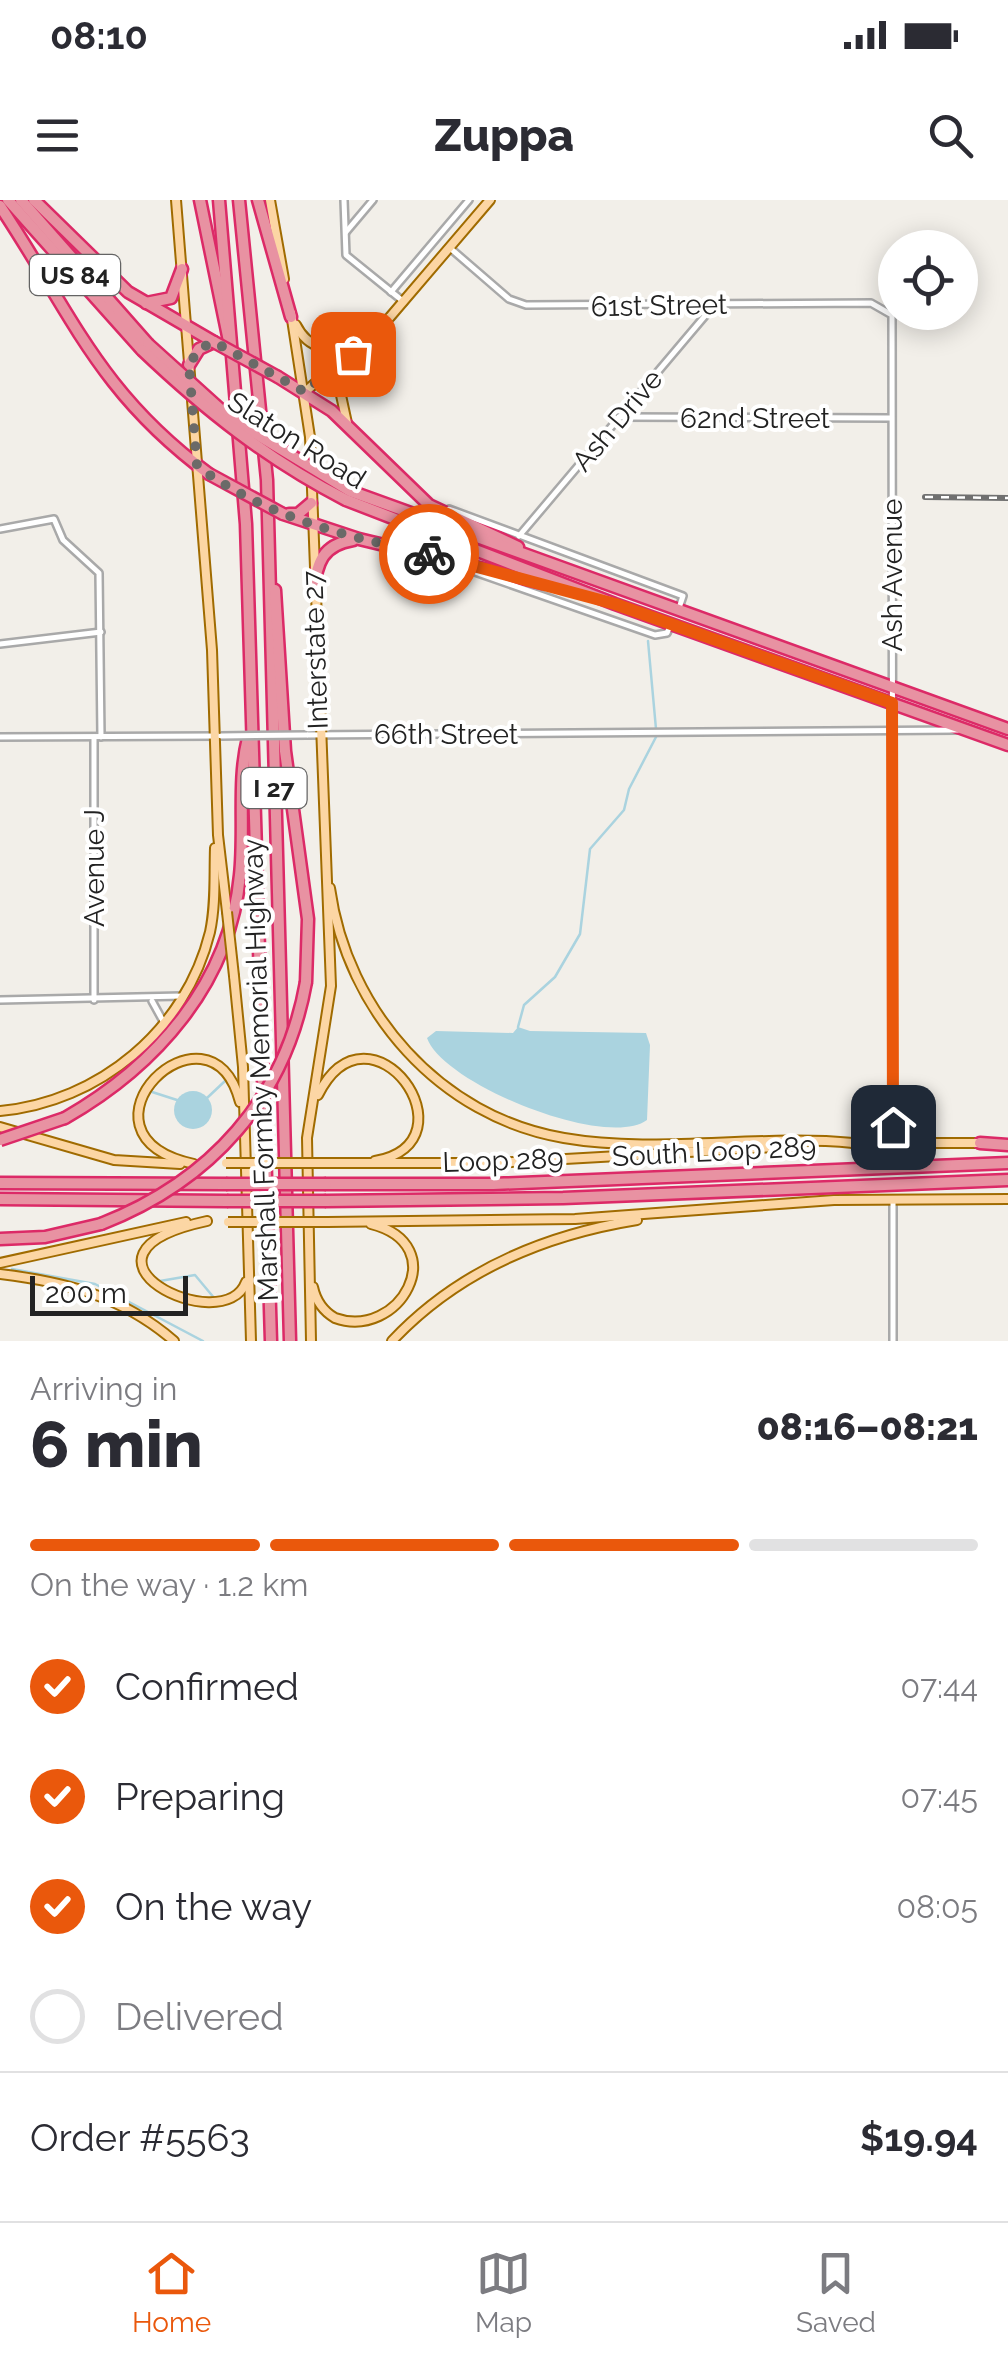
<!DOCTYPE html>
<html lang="en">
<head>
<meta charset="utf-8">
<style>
	:root { --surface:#fff; --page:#f2f2f3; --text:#2b2b33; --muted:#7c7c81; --line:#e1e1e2; --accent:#ea580c }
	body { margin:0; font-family:Raleway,sans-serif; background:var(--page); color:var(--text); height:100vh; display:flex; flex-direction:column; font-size:38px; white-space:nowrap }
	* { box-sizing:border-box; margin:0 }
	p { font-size:32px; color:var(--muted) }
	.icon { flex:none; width:55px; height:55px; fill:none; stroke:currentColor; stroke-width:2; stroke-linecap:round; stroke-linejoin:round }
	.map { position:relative; height:1141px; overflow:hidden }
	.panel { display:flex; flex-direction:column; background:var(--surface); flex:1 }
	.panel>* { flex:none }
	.fabs { position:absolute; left:878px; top:30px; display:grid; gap:20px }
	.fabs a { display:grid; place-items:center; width:100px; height:100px; border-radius:50%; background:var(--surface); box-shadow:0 5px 25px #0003; font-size:50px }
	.scale { position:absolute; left:30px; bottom:25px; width:158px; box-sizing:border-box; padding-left:10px; border:5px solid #222; border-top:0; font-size:28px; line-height:35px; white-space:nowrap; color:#222; -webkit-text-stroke:8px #fff; paint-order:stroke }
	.pin { position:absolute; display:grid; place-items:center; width:85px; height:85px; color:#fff; margin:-42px; border-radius:20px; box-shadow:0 5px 15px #0006 }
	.courier { position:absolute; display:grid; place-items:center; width:100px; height:100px; margin:-50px; border:8px solid #ea580c; border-radius:50%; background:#fff; color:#222; box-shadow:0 2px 12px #0007 }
	.head em { font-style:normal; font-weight:800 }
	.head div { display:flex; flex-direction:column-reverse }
	.head { display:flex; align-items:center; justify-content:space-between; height:170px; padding:0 30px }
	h1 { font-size:65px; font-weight:800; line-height:75px }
	.bar { display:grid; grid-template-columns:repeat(4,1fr); gap:15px 10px; align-content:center; height:120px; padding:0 30px }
	.bar i { height:12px; border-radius:8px; background:var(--line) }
	.bar .active { background:var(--accent) }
	.bar p { grid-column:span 4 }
	.line { display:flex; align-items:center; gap:25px; padding:0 30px; border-top:2px solid var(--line) }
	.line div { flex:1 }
	ol { padding:0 30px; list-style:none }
	li { display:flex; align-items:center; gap:30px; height:110px }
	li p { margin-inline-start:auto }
	li .icon { padding:10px; border-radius:50%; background:var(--accent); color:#fff; stroke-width:4 }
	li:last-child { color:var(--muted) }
	li i { width:55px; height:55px; border:5px solid var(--line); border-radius:50% }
	.status { display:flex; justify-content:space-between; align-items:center; height:70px; padding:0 50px; background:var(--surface); direction:ltr }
	.status svg { height:28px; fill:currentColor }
	header { display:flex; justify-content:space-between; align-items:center; height:130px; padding:0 30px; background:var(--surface); font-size:45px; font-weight:800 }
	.menu { display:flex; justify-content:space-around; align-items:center; height:140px; border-top:2px solid var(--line); background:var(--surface); font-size:28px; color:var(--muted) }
	.menu a { display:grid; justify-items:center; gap:5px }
	.menu .active { color:var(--accent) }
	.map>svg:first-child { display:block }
	.water { fill:#aad3df }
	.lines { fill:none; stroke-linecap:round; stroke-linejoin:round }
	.stream { stroke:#aad3df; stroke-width:2.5 }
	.minor-casing { stroke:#a9a9a9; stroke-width:10 }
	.major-casing { stroke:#a06b00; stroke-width:12 }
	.highway-casing { stroke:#dc2a67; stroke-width:15 }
	.minor { stroke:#fff; stroke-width:5 }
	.major { stroke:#fcd6a4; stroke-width:8 }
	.highway { stroke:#e892a2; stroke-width:10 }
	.rail-casing { stroke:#707070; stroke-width:6 }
	.rail { stroke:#fff; stroke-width:2.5; stroke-dasharray:8; stroke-linecap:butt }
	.minor-bridge-casing { stroke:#a9a9a9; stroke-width:10; stroke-linecap:butt }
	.major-bridge-casing { stroke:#a06b00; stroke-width:12; stroke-linecap:butt }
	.highway-bridge-casing { stroke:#dc2a67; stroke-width:15; stroke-linecap:butt }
	.minor-bridge { stroke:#fff; stroke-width:5 }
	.major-bridge { stroke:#fcd6a4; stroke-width:8 }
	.highway-bridge { stroke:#e892a2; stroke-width:10 }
	.done { stroke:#6b6a68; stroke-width:10; stroke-dasharray:0 18 }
	.route { stroke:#ea580c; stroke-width:12 }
	.labels { text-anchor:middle; stroke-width:8; stroke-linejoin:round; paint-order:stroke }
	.shield { fill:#fff; stroke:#646464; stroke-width:2.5 }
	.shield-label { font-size:25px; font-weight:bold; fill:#222 }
	.street-label { font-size:28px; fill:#222; stroke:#fff }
</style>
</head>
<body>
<div class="status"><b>08:10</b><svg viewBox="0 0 49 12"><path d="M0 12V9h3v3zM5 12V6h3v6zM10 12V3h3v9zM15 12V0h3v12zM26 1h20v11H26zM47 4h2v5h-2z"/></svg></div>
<header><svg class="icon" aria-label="menu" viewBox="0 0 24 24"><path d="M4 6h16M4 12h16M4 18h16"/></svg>Zuppa<svg class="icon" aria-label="search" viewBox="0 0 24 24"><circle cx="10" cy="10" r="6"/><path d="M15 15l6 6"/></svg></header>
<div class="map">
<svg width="1008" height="1141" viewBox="0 0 1008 1141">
	<rect width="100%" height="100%" fill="#f2efe9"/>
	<!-- water -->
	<g class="water">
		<path d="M518,827L530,831L646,833L650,845L647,920C606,950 443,884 427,838L436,831L513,833Z"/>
		<circle cx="193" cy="910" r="19"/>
	</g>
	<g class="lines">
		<!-- stream -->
		<g class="stream">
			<polyline points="648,441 656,529"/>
			<polyline points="518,827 524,805 555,777 580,734 590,649 624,610 629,589 656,537"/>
			<polyline points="149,891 177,900"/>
			<polyline points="207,898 225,881"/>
			<polyline points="12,1069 95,1084 203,1141"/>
			<polyline points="160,1081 195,1075 215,1099"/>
		</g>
		<!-- minor casing -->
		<g class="minor-casing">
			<g id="minor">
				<polyline points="344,0 346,55 404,102"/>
				<polyline points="346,32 373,0"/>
				<polyline points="450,48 509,99 526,105 871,103 892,115 893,943"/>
				<polyline points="391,92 469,0"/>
				<polyline points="619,217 891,218"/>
				<polyline points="449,309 683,396 679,408"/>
				<polyline points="0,329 54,319 63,340 99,373 101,537"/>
				<polyline points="519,336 715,104"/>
				<polyline points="472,371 655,435 667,433 670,426"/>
				<polyline points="0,444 101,432"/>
				<polyline points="307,535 958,530"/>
				<polyline points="0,537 218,536"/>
				<polyline points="0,800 182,796"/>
				<polyline points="94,800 94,537"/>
				<polyline points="152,801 163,821"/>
				<polyline points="893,999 893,1141"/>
			</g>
		</g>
		<!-- major casing -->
		<g class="major-casing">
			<g id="major">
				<polyline points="176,0 212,450 218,635 227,712"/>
				<polyline points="270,0 284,79"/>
				<polyline points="291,113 310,237 331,786 307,938 311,1141"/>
				<path d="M296,125C309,151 330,151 356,145"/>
				<polyline points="305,192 390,117 490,0"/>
				<polyline points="347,223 339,186 355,152"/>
				<path d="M330,688C347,811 440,917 564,938C656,954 759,934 853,943"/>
				<polyline points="234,776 243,867 251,1141"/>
				<path d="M318,895C370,791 479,942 375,961"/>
				<path d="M0,911C99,902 186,830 210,732C216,704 214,676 215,648"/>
				<polyline points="0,927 114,960 180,964"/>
				<polyline points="853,943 984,943"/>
				<polyline points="325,963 493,963 794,946"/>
				<path d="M194,964C58,934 210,787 240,902"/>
				<path d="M207,1021C49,1055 224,1141 246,1082"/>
				<polyline points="327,1022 575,1019 834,1000 1008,999"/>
				<polyline points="0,1063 186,1022"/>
				<path d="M0,1074C66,1082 122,1096 174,1141"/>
				<path d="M313,1087C316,1101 323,1111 335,1118C399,1141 454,1045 371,1024"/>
				<path d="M392,1141C458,1071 544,1035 637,1020"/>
			</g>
		</g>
		<!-- highway casing -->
		<g class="highway-casing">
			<g id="highway">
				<polyline points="8,0 142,150"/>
				<polyline points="21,0 148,144"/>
				<polyline points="34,0 128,92 214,142"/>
				<polyline points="200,0 230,146"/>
				<polyline points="219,0 246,324 271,1141"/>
				<polyline points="239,0 267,280 290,1141"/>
				<polyline points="258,0 291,117"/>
				<path d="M0,6C72,114 98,192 209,274"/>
				<polyline points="146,103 171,98 182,69"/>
				<polyline points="189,165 199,149 214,142"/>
				<polyline points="278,177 332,211 429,305 518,347"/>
				<polyline points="350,291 1008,529"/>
				<polyline points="346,300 615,404 1008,545"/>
				<polyline points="283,314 359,339 542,383"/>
				<polyline points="289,314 298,314 311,303"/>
				<polyline points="275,390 285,551 308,719 306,782"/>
				<path d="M313,391C317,363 322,345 353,340"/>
				<path d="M65,918C156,866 230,783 240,675C245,630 237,581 248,538"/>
				<polyline points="980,943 1008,945"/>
				<polyline points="0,983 226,984"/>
				<polyline points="326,984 493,984 1008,963"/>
				<polyline points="0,999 227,1001"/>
				<polyline points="326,1001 563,998 1008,980"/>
				<polyline points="0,1039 45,1037 101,1024"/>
			</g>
		</g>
		<!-- minor -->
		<use href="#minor" class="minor"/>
		<!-- major -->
		<use href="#major" class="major"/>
		<!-- highway -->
		<use href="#highway" class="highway"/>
		<!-- rail casing -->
		<g class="rail-casing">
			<polyline id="rail" points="925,297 1008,298"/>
		</g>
		<!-- rail -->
		<use href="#rail" class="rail"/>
		<!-- minor-bridge casing -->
		<g class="minor-bridge-casing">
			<polyline id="minor-bridge" points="221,536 307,535"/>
		</g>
		<!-- major-bridge casing -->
		<g class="major-bridge-casing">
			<g id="major-bridge">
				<polyline points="227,712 234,776"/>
				<polyline points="226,963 325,963"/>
				<polyline points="228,1022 327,1022"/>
			</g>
		</g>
		<!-- highway-bridge casing -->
		<g class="highway-bridge-casing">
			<g id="highway-bridge">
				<polyline points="214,142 278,177"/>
				<polyline points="148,144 230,218 350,291"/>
				<path d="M142,150C205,210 268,260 346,300"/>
				<polyline points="209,274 283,314"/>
				<polyline points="0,940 65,918"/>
				<polyline points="226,984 326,984"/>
				<polyline points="227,1001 326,1001"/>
				<path d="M101,1024C211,981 285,899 306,782"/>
			</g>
		</g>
		<!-- minor-bridge -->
		<use href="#minor-bridge" class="minor-bridge"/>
		<!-- major-bridge -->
		<use href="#major-bridge" class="major-bridge"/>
		<!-- highway-bridge -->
		<use href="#highway-bridge" class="highway-bridge"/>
	</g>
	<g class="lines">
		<!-- done -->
		<path class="done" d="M353,154L360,144L305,192L214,142L199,149L189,165L197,266C266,317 347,337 429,354"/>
		<!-- route -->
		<polyline class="route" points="429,354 615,404 892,503 893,927"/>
	</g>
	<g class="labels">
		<!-- shield labels -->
		<g class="shield">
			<rect x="30" y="55" width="90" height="40" rx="8"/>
			<rect x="241.5" y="568" width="65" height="40" rx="8"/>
		</g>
		<g class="shield-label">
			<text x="75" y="84">US 84</text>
			<text x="274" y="597">I 27</text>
		</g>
		<!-- street labels -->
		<g class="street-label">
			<text transform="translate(659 105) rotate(-1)" y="10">61st Street</text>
			<text x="755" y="228">62nd Street</text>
			<text transform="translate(617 220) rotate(-50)" y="10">Ash Drive</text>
			<text transform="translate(297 240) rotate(32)" y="10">Slaton Road</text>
			<text transform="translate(892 375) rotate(-90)" y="10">Ash Avenue</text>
			<text transform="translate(315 450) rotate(-92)" y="10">Interstate 27</text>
			<text x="446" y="544">66th Street</text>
			<text transform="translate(94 668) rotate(-90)" y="10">Avenue J</text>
			<text transform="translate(260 870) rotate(-92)" y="10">Marshall Formby Memorial Highway</text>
			<text transform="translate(714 951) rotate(-3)" y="10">South Loop 289</text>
			<text transform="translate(503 960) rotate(-2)" y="10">Loop 289</text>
		</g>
	</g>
</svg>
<div class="fabs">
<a><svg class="icon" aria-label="locate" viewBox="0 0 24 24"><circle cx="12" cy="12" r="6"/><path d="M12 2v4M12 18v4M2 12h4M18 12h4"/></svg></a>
</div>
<div class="scale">200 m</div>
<div class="pin" style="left:353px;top:154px;background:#ea580c"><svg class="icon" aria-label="bag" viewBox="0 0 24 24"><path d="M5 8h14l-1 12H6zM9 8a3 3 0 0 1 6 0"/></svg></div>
<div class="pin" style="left:893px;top:927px;background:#1f2937"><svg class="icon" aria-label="home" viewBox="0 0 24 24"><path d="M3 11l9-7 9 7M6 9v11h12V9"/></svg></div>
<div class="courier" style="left:429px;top:354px"><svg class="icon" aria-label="bike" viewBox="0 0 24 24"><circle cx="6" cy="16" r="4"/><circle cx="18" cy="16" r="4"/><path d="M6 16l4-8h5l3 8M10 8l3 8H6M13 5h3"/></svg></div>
</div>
<section class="panel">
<div class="head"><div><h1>6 min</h1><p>Arriving in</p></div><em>08:16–08:21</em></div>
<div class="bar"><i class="active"></i><i class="active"></i><i class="active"></i><i></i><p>On the way · 1.2 km</p></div>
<ol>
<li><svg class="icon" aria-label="check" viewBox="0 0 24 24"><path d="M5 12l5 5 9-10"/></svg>Confirmed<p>07:44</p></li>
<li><svg class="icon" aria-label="check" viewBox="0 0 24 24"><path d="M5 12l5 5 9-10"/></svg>Preparing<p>07:45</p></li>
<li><svg class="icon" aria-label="check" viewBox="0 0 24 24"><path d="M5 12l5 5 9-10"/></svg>On the way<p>08:05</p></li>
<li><i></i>Delivered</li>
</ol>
<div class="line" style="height:130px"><div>Order #5563</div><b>$19.94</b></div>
</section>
<nav class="menu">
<a class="active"><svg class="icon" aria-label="home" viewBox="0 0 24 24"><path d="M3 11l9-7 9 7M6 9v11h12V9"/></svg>Home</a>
<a><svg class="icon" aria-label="map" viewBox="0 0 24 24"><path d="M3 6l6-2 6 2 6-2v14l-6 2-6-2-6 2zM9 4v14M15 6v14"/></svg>Map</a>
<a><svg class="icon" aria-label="saved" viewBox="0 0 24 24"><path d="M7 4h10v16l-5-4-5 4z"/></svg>Saved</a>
</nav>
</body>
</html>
